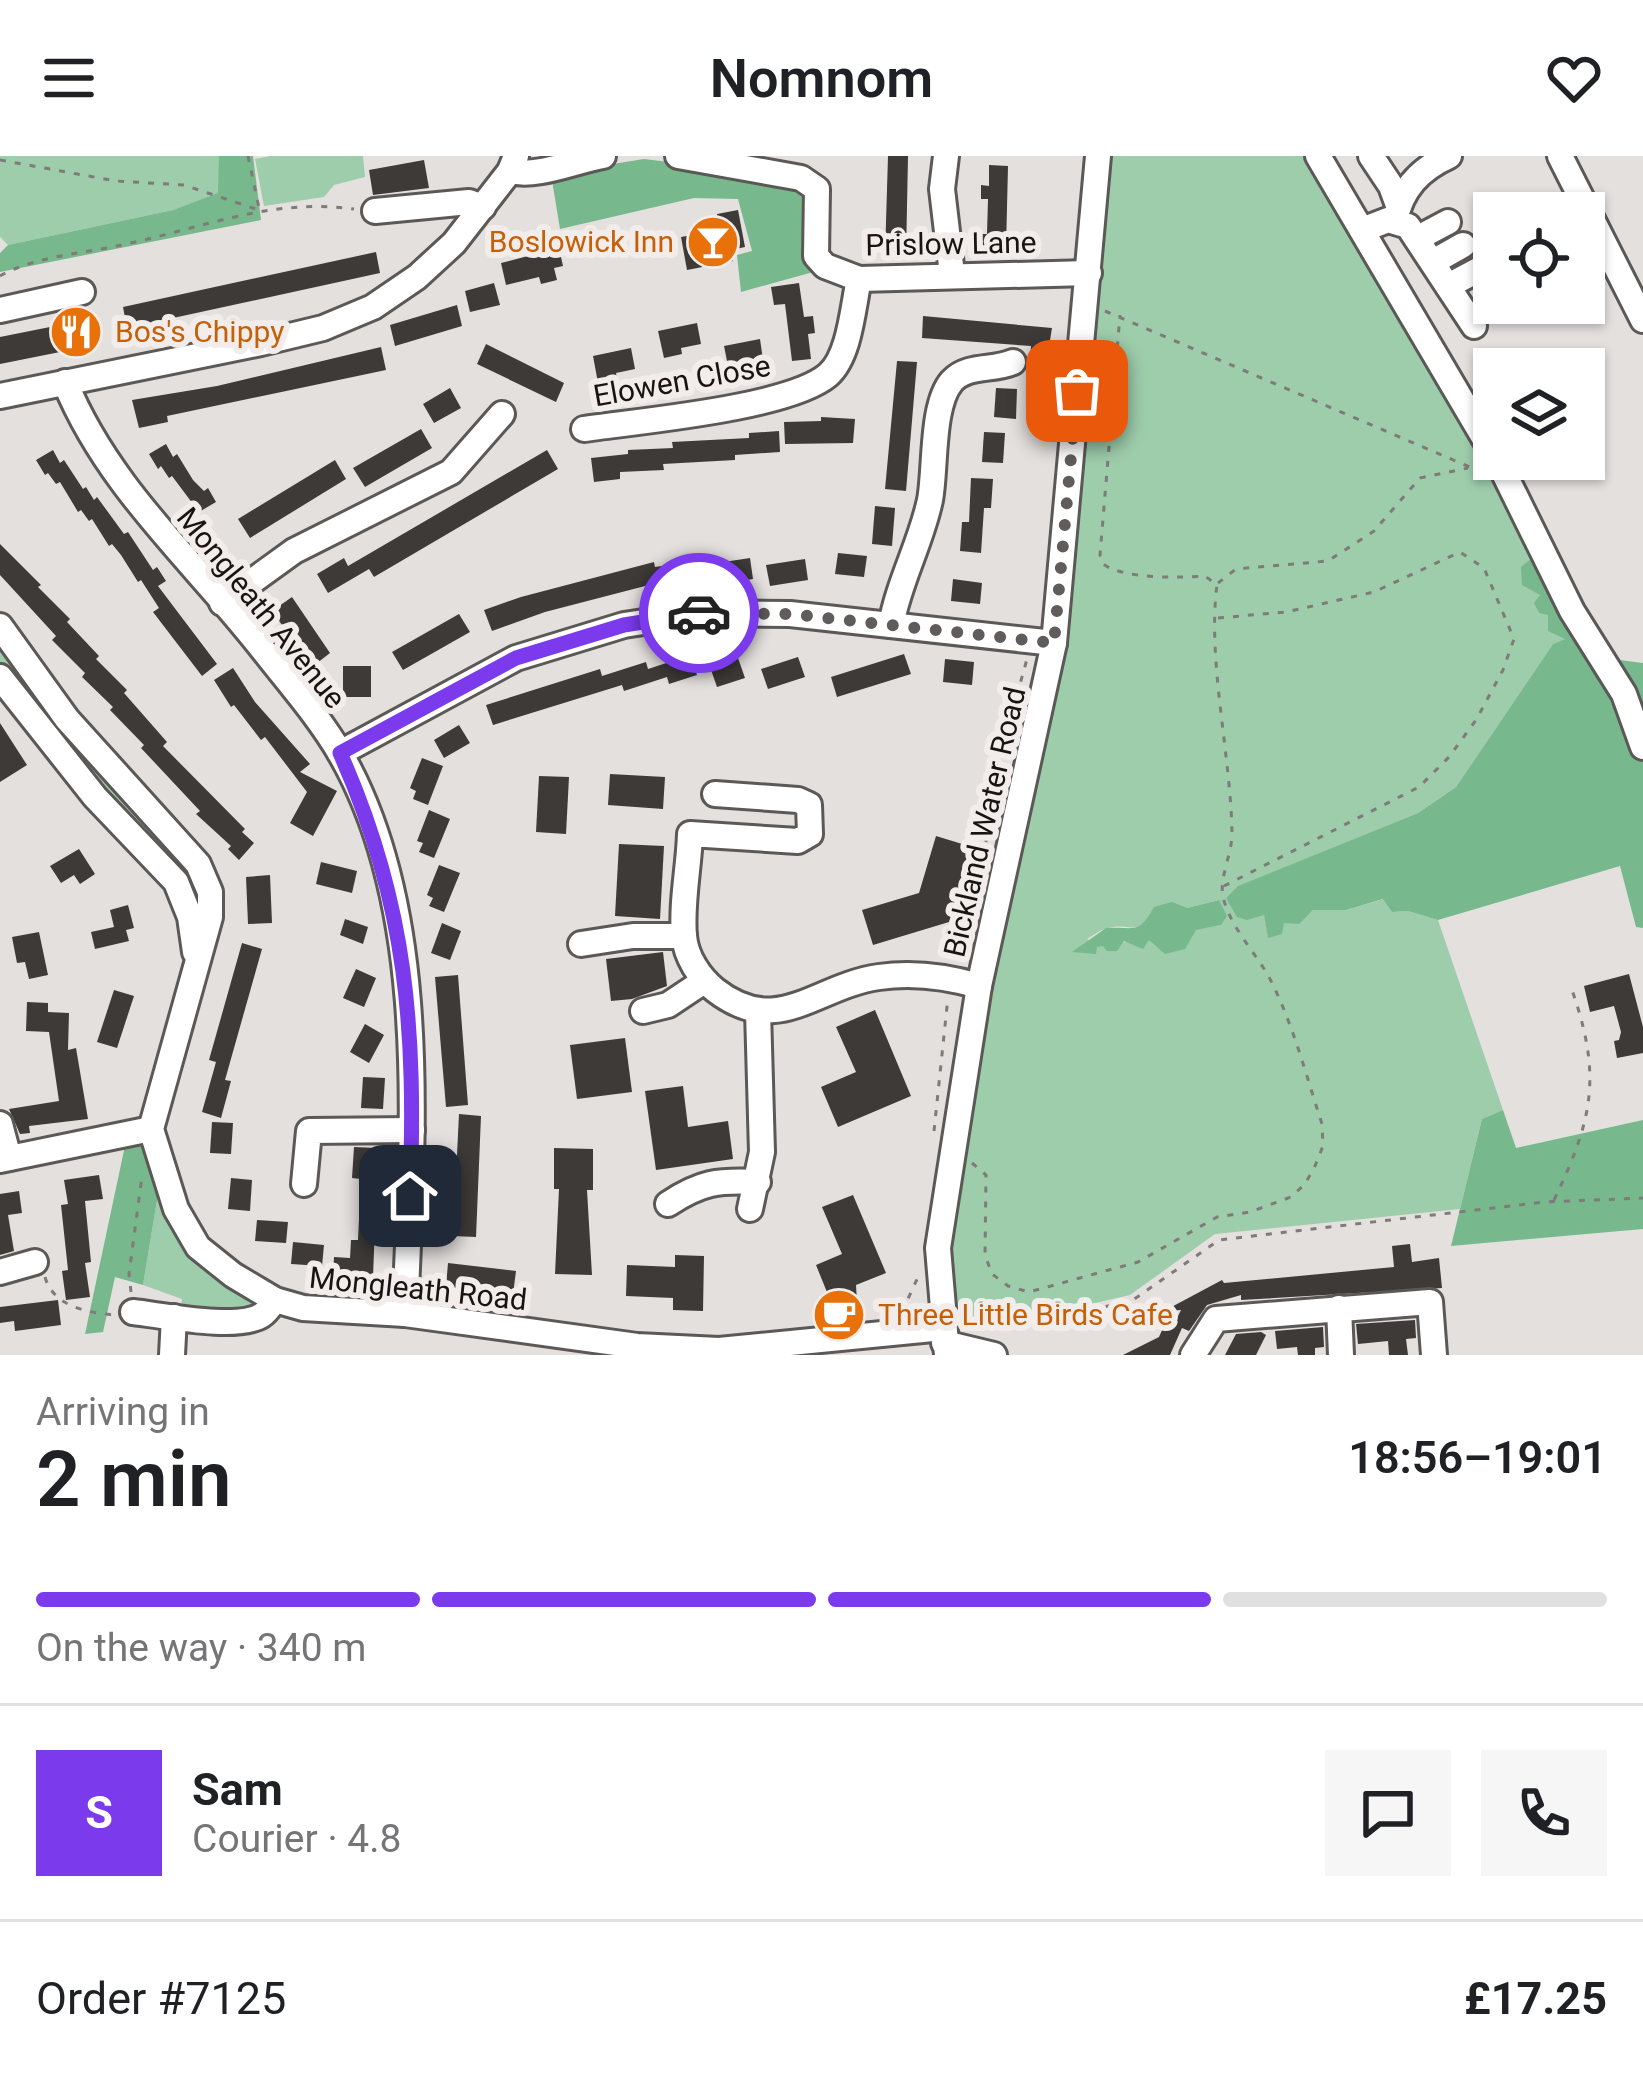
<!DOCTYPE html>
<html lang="en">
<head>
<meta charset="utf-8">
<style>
	:root { --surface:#fff; --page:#f6f6f6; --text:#202124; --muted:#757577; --line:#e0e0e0; --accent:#7c3aed }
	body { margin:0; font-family:Roboto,sans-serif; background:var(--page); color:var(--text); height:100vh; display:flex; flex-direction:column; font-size:45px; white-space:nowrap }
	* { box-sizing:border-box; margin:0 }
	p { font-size:39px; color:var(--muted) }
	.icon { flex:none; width:66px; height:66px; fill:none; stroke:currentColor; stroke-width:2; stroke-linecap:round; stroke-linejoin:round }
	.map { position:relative; height:1199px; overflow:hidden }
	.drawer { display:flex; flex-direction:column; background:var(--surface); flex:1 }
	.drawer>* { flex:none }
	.tools { position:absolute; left:1473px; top:36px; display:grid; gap:24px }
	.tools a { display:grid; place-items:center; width:132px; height:132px; border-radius:0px; background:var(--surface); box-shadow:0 3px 9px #0004; font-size:60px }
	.pin { position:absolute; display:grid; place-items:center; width:102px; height:102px; color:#fff; margin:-51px; border-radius:24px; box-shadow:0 6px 18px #0006 }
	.courier { position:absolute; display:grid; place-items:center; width:120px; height:120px; margin:-60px; border:9px solid #7c3aed; border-radius:50%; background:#fff; color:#222; box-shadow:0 3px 15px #0007 }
	.head em { font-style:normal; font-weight:600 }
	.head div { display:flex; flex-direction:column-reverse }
	.head { display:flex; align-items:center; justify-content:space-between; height:204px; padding:0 36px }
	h1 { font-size:78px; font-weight:600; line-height:90px }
	.bar { display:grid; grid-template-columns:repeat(4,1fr); gap:18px 12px; align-content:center; height:144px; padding:0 36px }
	.bar i { height:15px; border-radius:9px; background:var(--line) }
	.bar .on { background:var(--accent) }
	.bar p { grid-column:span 4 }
	.line { display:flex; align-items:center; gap:30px; padding:0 36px; border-top:3px solid var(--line) }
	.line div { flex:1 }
	.round { display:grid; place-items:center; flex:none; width:126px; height:126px; border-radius:0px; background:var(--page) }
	header { display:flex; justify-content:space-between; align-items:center; height:156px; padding:0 36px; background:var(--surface); font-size:54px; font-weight:600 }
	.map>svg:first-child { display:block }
	.green { fill:#9ecdac; fill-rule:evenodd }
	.forest { fill:#77b88d }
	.building { fill:#3d3a38 }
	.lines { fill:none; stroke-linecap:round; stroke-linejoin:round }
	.minor-casing { stroke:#5b5856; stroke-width:30 }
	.path { stroke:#7e7b79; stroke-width:3; stroke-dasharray:6 9; stroke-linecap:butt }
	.minor { stroke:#fff; stroke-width:24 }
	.done { stroke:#5f5c5b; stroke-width:12; stroke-dasharray:0 21.6 }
	.route { stroke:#7c3aed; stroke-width:15 }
	.labels { text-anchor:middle; stroke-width:12; stroke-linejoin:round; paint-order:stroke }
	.food-label { font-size:30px; fill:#c56008; stroke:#f2edeb; text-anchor:start }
	.street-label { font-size:30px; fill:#171514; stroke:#f2edeb }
</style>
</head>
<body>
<header><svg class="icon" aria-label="menu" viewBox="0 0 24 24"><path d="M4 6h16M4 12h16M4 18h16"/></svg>Nomnom<svg class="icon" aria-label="heart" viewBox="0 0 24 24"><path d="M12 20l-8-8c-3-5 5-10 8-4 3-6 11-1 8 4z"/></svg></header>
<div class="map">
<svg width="1643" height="1199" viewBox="0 0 1643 1199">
	<rect width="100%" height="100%" fill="#e4e0de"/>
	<!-- green -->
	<g class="green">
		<polygon points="0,0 219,0 219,37 173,54 8,89 0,81"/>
		<polygon points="271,0 363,0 365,21 334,29 324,41 264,50 255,3"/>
		<path d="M1111,0H1310L1535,391C1525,419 1547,462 1566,483L1553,488L1456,631L1418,657L1239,730L1226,742L1264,758L1268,781L1284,767H1299L1313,754H1346L1384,743L1392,756L1408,755L1438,764L1503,954L1482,963L1460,1053L1215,1078L1130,1139L1026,1163L951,1166L947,1093L962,994L966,993L993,832L1068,488ZM1219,744L1221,769L1103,790L1087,783C1093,780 1098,775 1105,773C1132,764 1135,785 1155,751L1187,752Z"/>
		<polygon points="0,481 193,712 203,736 201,777 101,639 0,512"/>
		<polygon points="160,1026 174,1069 263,1143 251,1159 181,1152 182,1143 143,1129"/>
	</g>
	<!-- forest -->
	<g class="forest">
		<polygon points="219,0 253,0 261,64 0,116 0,97 8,89 173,54 218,37"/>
		<polygon points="644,3 733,14 810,37 813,116 741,136 737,99 752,95 738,43 694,42 560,73 551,18"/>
		<polygon points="1535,391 1596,501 1643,507 1643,772 1636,771 1620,710 1438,764 1408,755 1392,756 1383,743 1346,754 1313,754 1299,768 1284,767 1282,778 1268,782 1264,759 1247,764 1237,761 1226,742 1238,730 1418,657 1456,631 1553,488 1565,483 1548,475 1548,459 1539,457 1534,447 1540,439 1522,429 1521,411 1531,403"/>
		<path d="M1219,744L1227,760L1221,769L1196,774L1185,793L1165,798L1149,784L1143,793L1124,785L1117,795H1107L1103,790L1097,791L1096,798L1072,796L1106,772C1134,770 1138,780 1154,751L1172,746L1187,752Z"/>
		<polygon points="1503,954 1516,992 1643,964 1643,1073 1451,1090 1482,963"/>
		<polygon points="146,981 160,1026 143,1129 115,1121 103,1176 85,1178 126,985"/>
	</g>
	<!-- building -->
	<g class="building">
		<polygon points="888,0 908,0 906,101 885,99"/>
		<polygon points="424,4 429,32 373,39 369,14"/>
		<polygon points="989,9 1008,10 1006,93 979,92 979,78 987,78 988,43 981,43 981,29 989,30"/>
		<polygon points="738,54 745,91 731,94 733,105 687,114 681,81 720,74 717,58"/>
		<polygon points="559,92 563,110 554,112 557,124 541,128 539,121 506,129 501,107"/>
		<polygon points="376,96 380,117 127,172 123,151"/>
		<polygon points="494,127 500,149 470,156 465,135"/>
		<polygon points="799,127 804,161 813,160 815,177 808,178 811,203 792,205 785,148 774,149 771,131"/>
		<polygon points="457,149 462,170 395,190 390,169"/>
		<polygon points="923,160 1052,172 1046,209 1030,209 1031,190 922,182"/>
		<polygon points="90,163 95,189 0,208 0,181"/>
		<polygon points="697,167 701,188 681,192 682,198 664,202 658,175"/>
		<polygon points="760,183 763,204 728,210 724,190"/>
		<polygon points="486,188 564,227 556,246 477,208"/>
		<polygon points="381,191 386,214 167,260 168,266 139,272 132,244 217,230"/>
		<polygon points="631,192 635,213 616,217 617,223 598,227 593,200"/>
		<polygon points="897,205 917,206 906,335 885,333"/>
		<polygon points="450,232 461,252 434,267 423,248"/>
		<polygon points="996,232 1017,233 1016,263 994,261"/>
		<polygon points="821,261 855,263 853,287 785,288 784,266 821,265"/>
		<polygon points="421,273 432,292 365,331 353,312"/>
		<polygon points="779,275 780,296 735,299 735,304 663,308 664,314 620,316 620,323 594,326 591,302 628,298 628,294 673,292 672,286 749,282 749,277"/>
		<polygon points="984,276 1005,277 1003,307 982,306"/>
		<polygon points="166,288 173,301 177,298 193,324 204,335 208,332 216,346 199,356 172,320 169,322 161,310 158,313 149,298"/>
		<polygon points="53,294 60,307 64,304 83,333 86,331 94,344 97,341 124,378 128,376 153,414 157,411 166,425 158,430 217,508 202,520 153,456 159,452 141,424 138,426 121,399 112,388 109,390 92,363 89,365 81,354 78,356 60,326 56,328 48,317 45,319 36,304"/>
		<polygon points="547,294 558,313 374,421 369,413 328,437 317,418 344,402 348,410"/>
		<polygon points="335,304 346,323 250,382 238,363"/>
		<polygon points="971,322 993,323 991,352 984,352 981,397 960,395 962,366 969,366"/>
		<polygon points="875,350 895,352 892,390 872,388"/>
		<polygon points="0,388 41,429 38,431 70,463 67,466 99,500 96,503 127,534 124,537 167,586 163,590 245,673 242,676 254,687 239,704 228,693 231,690 196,658 200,655 141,592 144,589 110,554 113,551 82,521 85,517 52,484 56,480 0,419"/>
		<polygon points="838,397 867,400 864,421 835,418"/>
		<polygon points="750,402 753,423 724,428 723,422 677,429 676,422 545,456 492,475 484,454 521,441 654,406 655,411 703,404 704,409"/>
		<polygon points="805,403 808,424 770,430 766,409"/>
		<polygon points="953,423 982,427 980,448 951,445"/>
		<polygon points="292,441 330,497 312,511 272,455"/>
		<polygon points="459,458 470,476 403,514 392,496"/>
		<polygon points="904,498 911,518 837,541 831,521"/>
		<polygon points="691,499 697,519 669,528 667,521 624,535 622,529 493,569 486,549 600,513 602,520 646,506 648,513"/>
		<polygon points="798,501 805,521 768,533 761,513"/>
		<polygon points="738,502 745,522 717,531 710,511"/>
		<polygon points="945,503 974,506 972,529 943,526"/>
		<rect x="343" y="510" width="28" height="31"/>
		<polygon points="233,512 255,546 310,608 300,616 337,635 313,680 290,667 307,636 265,581 261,584 234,549 231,551 214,524"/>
		<polygon points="0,567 27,609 0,626"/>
		<polygon points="459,569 470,587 444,602 434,584"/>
		<polygon points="422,602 443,610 428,649 413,643 416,635 410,632"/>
		<polygon points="610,618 665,621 663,653 608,649"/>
		<polygon points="539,620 569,621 566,678 536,676"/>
		<polygon points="429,654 450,663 434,702 419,696 423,687 417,685"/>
		<polygon points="936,680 972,691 949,766 873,789 862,754 919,737"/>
		<polygon points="619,688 664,690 660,763 615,760"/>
		<polygon points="79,693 95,718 80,728 74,719 61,727 50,710"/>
		<polygon points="321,706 357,715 352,737 316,728"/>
		<polygon points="439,709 460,717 444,756 429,750 433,742 427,739"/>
		<polygon points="270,719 272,767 248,768 246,721"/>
		<polygon points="128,749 134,772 126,774 129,785 95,793 91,776 114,771 110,754"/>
		<polygon points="345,763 368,771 363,788 340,779"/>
		<polygon points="442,767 461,775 450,804 431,797"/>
		<polygon points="39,776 48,819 29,823 25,806 17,807 12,781"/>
		<polygon points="242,787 262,793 225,924 231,925 221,962 202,956 216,906 209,904"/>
		<polygon points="663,796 667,830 632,843 611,845 606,803"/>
		<polygon points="356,813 376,822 364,851 343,842"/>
		<polygon points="1629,818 1643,871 1643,897 1617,902 1614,885 1619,884 1621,876 1614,850 1590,856 1584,830"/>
		<polygon points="458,819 468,949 446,951 435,821"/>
		<polygon points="114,834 134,840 117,892 97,886"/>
		<polygon points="27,846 48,847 48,856 69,857 68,894 76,892 88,963 29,970 30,977 20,978 9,953 59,945 49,876 26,875"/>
		<polygon points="875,854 911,940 838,971 821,931 856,916 836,871"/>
		<polygon points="365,868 384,879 369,907 350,896"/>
		<polygon points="625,882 632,936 577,943 570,889"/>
		<polygon points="363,921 385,922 383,953 361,952"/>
		<polygon points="683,930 688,971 728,965 733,1003 656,1014 645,935"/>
		<polygon points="459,958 481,960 476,1081 453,1080"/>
		<polygon points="212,966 233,967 231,998 210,997"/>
		<polygon points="354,991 376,992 374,1037 383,1038 381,1070 375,1069 373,1121 333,1119 334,1101 350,1102 351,1084 358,1084 361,1023 352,1022"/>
		<polygon points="554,992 593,993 593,1034 587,1034 592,1119 555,1118 559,1033 554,1033"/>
		<polygon points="99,1019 103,1043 85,1045 91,1106 85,1107 90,1141 66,1144 62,1115 68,1114 61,1049 68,1048 64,1024"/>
		<polygon points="231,1022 252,1024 250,1055 228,1053"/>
		<polygon points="19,1035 22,1057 8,1059 14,1095 0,1099 0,1038"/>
		<polygon points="853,1039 886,1117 856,1129 858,1164 820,1167 819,1152 833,1151 816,1109 842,1098 822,1051"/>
		<polygon points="257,1064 288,1066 286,1087 255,1085"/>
		<polygon points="293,1086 324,1089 322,1110 291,1108"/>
		<polygon points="1410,1088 1412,1106 1439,1102 1442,1132 1241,1144 1241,1139 1207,1149 1189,1175 1182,1172 1170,1199 1123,1199 1159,1181 1166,1165 1174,1168 1181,1154 1164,1155 1222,1124 1224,1127 1394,1111 1392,1090"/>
		<polygon points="675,1099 704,1100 703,1155 673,1154 673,1142 626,1140 627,1109 675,1111"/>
		<polygon points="448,1107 516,1115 513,1138 446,1131"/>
		<polygon points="58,1144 61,1169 15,1175 14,1165 0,1167 0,1151"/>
		<polygon points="1415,1164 1416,1182 1406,1183 1408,1199 1389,1199 1388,1185 1358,1188 1356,1168"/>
		<polygon points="1323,1171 1324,1191 1315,1192 1315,1199 1298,1199 1297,1191 1277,1193 1275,1175"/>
		<polygon points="1261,1176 1266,1179 1256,1199 1225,1199 1236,1178"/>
	</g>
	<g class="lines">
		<!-- minor casing -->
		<g class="minor-casing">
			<g id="minor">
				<polyline points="678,0 801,22 817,33 816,100 825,110 859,123 1089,117"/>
				<polyline points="946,0 942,33 952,118"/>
				<polyline points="1318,0 1494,299"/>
				<polyline points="1371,0 1391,30 1398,49"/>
				<polyline points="1560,0 1643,164"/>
				<path d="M510,15C537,22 574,5 603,0"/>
				<polyline points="375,55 469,46 483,51"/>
				<path d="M1395,65C1401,33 1420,13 1449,0"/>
				<polyline points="1362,74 1388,64 1408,70 1474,170"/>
				<polyline points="1418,82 1448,66"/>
				<polyline points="1433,106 1463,89"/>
				<polyline points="1448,130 1478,114"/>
				<polyline points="0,154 82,136"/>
				<path d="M65,226C108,332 195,406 264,495C289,527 319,561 340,597C432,755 412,982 405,1158"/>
				<polyline points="0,240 261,187 323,172 373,151 417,121 454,87 510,15 516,0"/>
				<path d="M584,273C639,265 789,252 828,219C850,200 853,150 859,123"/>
				<polyline points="1497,303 1572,455 1624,538 1643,591"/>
				<polyline points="222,447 294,395 451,316 502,258"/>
				<path d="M891,469C899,425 921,387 930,344C936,312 931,249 952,225C968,208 993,215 1013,206"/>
				<polyline points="0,470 67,563 198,708 210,736 210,761 151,973 176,1053 198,1091 233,1119 275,1144 303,1152 405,1158 637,1190 719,1194 943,1172"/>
				<polyline points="0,521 95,641 176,726 190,761 195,796"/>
				<polyline points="340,597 516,502 624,469 702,457 790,458 1054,487"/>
				<path d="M715,638L798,644L809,649L810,678L798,685L690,678C689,711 681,747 684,780C686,801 699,821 715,834C778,883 815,830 879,821C913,816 945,820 979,830"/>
				<polyline points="581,788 633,780 684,780"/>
				<polyline points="643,855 668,849 704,825"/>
				<polyline points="0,968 9,1002"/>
				<polyline points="0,1004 151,973"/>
				<polyline points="304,1028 309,975 412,974"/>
				<path d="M668,1048C701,1026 718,1024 758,1026"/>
				<polyline points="750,1053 762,996 758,855"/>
				<polyline points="0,1116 35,1106"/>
				<polyline points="1339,1152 1341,1199"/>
				<path d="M133,1156C162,1159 238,1175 262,1159C267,1156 272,1148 275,1144"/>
				<polyline points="944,1187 994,1199"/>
				<polyline points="172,1199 174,1161"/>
				<polyline points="947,1199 938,1092 979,830 1054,487 1098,0"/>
				<polyline points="1193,1199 1216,1163 1430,1146 1434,1199"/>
			</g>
		</g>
		<!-- path -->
		<g class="path">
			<polyline points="248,0 259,52"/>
			<polyline points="0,4 116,25 184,29 256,53"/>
			<path d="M0,120C38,99 84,98 126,88C206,71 271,42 354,53"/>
			<polyline points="1105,155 1472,312 1476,311"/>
			<polyline points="1218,427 1236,413 1328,405 1374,375 1420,322 1468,312"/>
			<polyline points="1218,462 1286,456 1374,436 1460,396 1484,412 1514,483 1503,514 1476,564 1449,601 1419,631 1224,730"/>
			<polyline points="955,802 995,651 995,618 1027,503"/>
			<polyline points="934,975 948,841"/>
			<path d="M972,1007L986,1019L985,1099L992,1118L1008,1130L1029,1136L1138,1106L1217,1061L1250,1056L1291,1041L1305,1028L1315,1010L1323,990L1322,968C1307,922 1294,872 1273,829C1259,799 1231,774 1223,741C1219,722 1232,698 1232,678C1231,600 1207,503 1217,429L1205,420C1179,422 1123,423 1103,408L1100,399L1120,159"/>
			<path d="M1554,1044C1593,963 1602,920 1572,834"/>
			<path d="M45,1121C53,1150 87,1157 115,1159"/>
			<polyline points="131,1136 129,1118 142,1020"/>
			<polyline points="902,1156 918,1121"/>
			<polyline points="973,1171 1028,1169 1133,1144 1219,1084 1544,1046 1643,1042"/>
		</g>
		<!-- minor -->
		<use href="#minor" class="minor"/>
	</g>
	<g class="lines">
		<!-- done -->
		<polyline class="done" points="699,457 790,458 1054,487 1077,235"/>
		<!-- route -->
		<path class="route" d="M410,1040C416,876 408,749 340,597L516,502L624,469L699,457"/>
	</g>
	<!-- icons -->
	<defs>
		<g id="bar-disc" transform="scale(2.7)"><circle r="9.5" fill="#e8710a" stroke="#f2edeb"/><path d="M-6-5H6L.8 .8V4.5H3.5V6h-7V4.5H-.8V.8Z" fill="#fff"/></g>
		<g id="restaurant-disc" transform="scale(2.7)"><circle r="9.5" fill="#e8710a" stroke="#f2edeb"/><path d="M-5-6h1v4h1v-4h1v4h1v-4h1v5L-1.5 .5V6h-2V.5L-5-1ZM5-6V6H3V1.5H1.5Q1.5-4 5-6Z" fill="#fff"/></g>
		<g id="cafe-disc" transform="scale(2.7)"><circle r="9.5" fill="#e8710a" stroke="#f2edeb"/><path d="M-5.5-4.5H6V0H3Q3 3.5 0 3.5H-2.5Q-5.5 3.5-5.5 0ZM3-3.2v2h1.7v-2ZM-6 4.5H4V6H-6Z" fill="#fff"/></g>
	</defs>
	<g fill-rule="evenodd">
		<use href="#bar-disc" x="713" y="86"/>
		<use href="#restaurant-disc" x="76" y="176"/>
		<use href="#cafe-disc" x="839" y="1159"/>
	</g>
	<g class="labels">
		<!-- food labels -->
		<g class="food-label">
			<text x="674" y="96" text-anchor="end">Boslowick Inn</text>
			<text x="115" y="186">Bos's Chippy</text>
			<text x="878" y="1169">Three Little Birds Cafe</text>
		</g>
		<!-- street labels -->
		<g class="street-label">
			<text transform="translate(951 88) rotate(-1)" y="10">Prislow Lane</text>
			<text transform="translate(682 225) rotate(-10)" y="10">Elowen Close</text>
			<text transform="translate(261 452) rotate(51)" y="10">Mongleath Avenue</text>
			<text transform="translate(985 666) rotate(-77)" y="10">Bickland Water Road</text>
			<text transform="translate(418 1133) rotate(6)" y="10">Mongleath Road</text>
		</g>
	</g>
</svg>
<div class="tools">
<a><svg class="icon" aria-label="locate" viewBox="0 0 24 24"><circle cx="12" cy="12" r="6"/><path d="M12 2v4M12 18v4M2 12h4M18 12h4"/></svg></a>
<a><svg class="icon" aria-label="layers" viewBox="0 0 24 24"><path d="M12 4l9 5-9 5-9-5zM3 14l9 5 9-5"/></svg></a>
</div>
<div class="pin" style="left:1077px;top:235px;background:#ea580c"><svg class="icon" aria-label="bag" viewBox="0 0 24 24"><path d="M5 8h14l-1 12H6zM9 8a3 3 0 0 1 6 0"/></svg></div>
<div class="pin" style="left:410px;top:1040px;background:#1f2937"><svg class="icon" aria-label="home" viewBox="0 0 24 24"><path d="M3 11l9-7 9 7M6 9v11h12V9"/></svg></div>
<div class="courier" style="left:699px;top:457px"><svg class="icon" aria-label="car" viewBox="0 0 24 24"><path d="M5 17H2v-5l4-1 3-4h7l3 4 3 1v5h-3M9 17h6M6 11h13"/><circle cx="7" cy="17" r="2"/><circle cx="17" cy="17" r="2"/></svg></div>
</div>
<section class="drawer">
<div class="head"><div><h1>2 min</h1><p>Arriving in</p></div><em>18:56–19:01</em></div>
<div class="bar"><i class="on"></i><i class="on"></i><i class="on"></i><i></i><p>On the way · 340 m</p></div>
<div class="line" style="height:216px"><b class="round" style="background:var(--accent);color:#fff">S</b><div><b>Sam</b><p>Courier · 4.8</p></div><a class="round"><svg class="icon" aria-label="chat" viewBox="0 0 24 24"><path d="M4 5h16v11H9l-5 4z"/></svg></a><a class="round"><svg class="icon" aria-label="phone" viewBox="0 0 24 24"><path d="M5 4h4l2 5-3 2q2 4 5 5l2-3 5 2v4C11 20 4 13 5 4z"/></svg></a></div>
<div class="line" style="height:156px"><div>Order #7125</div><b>£17.25</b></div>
</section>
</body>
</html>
